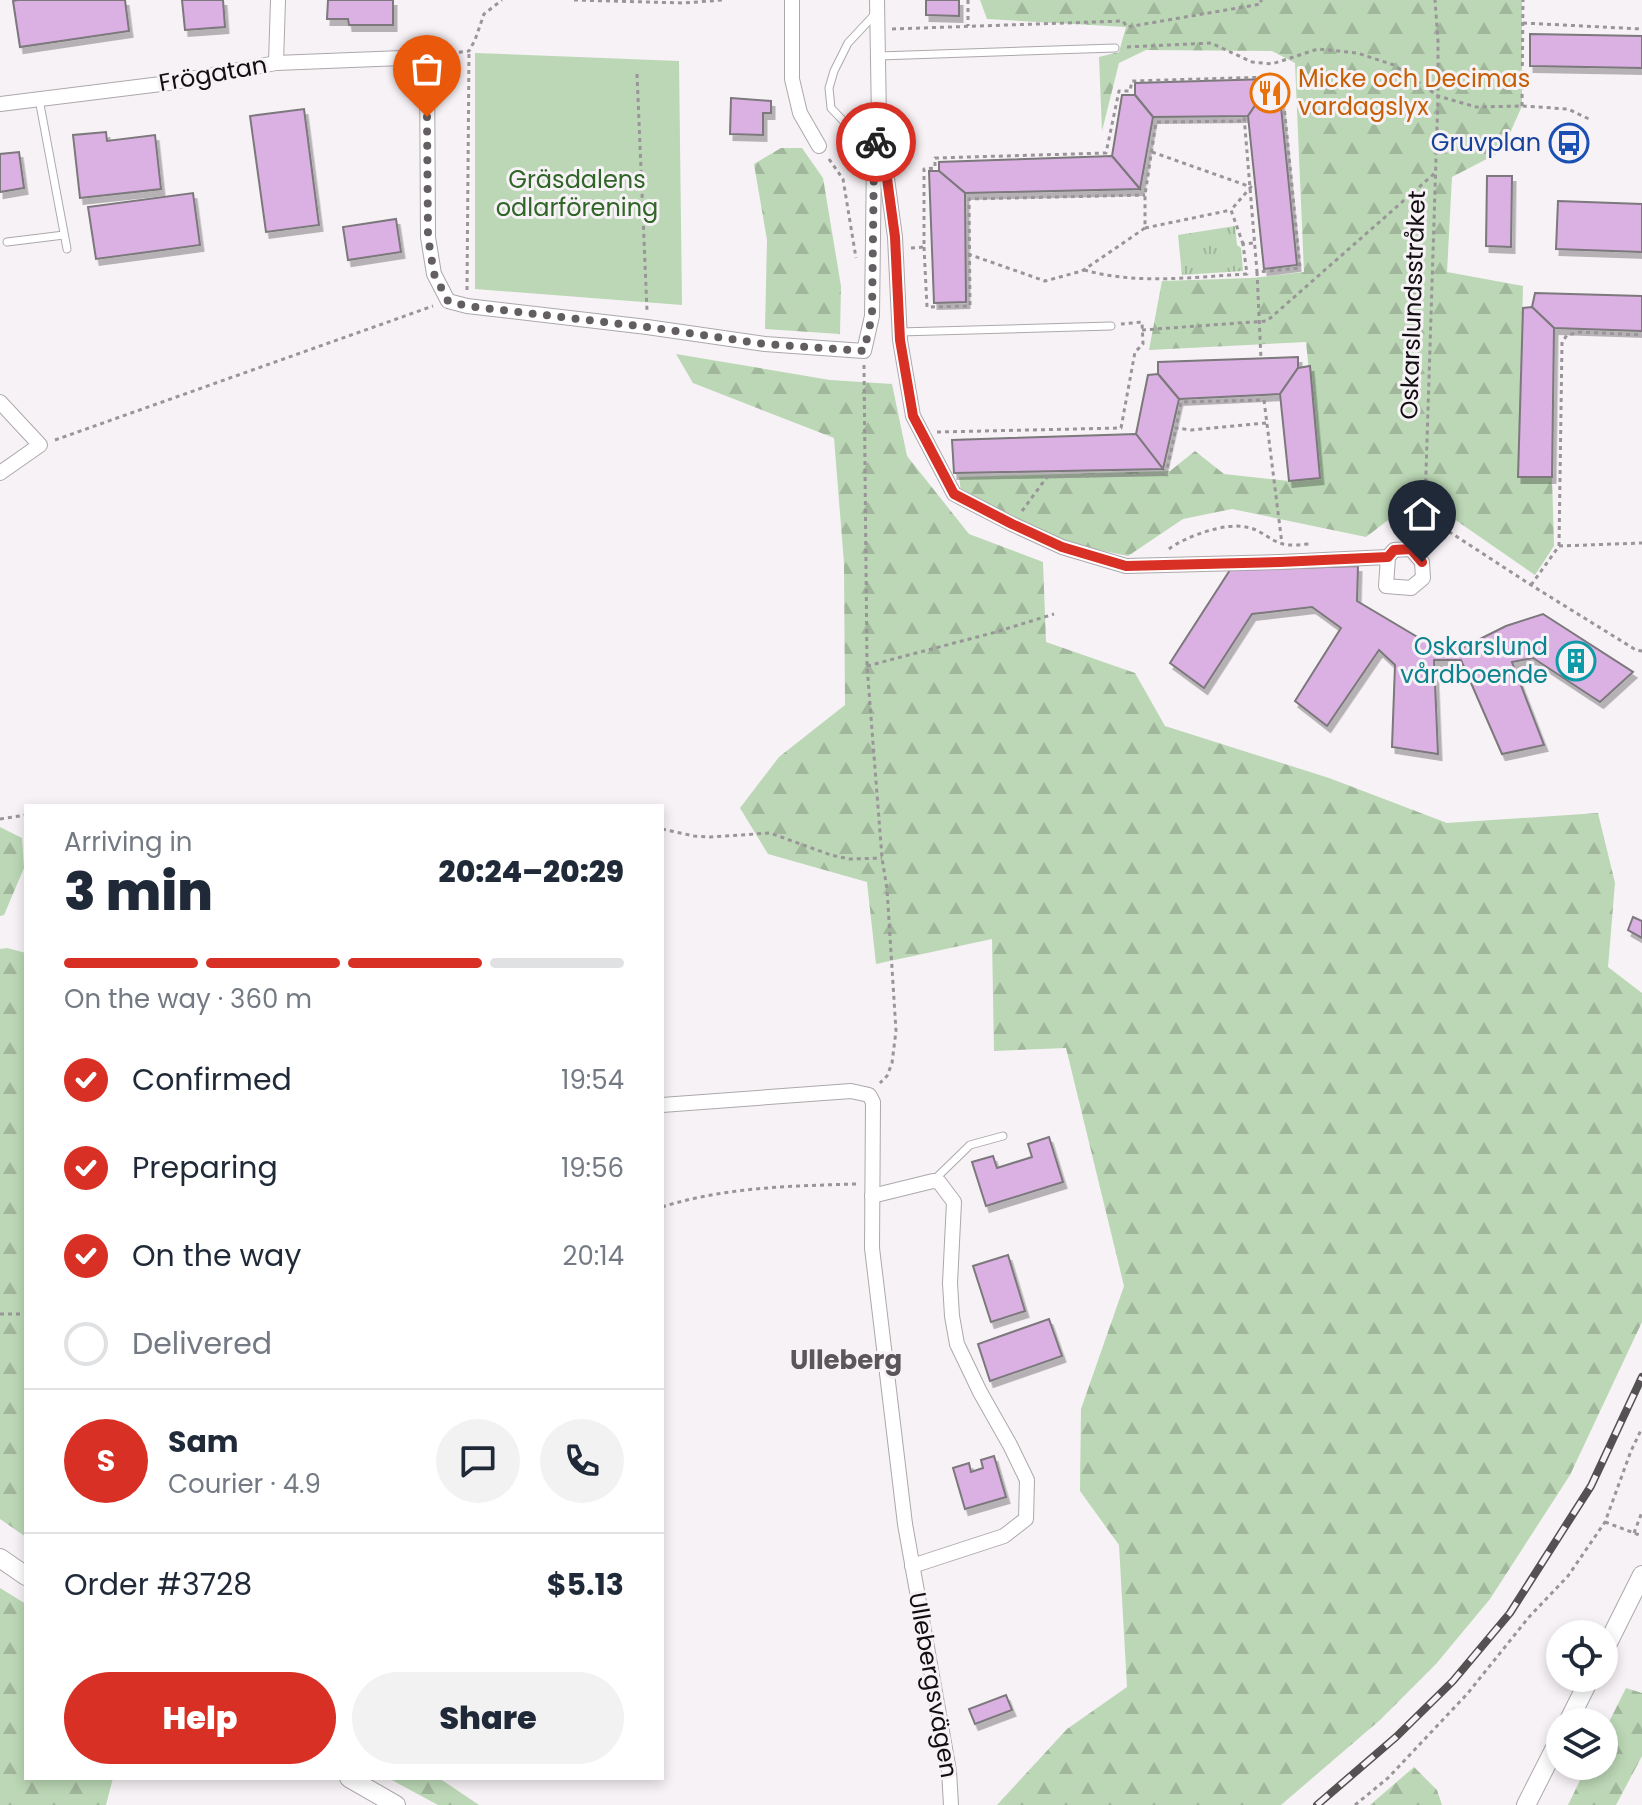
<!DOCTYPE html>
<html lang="en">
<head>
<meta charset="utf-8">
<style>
	:root { --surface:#fff; --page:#f2f2f3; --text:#1f2937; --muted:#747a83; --line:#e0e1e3; --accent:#d93025 }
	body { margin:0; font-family:Poppins,sans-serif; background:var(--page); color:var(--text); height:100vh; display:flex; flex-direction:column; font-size:30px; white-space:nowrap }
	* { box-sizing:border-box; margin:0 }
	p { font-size:26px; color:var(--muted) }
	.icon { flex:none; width:44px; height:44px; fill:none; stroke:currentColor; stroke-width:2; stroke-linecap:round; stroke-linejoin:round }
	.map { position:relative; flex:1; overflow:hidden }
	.side { position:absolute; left:24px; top:804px; width:640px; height:976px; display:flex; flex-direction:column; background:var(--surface); border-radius:0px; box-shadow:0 4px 12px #0003 }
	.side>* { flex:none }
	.controls { position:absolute; left:1546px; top:1620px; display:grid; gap:16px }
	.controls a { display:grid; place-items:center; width:72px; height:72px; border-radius:50%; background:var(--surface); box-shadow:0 4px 12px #0003; font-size:40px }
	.pin { position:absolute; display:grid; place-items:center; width:68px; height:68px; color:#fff; margin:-82px -34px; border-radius:50% 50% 50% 0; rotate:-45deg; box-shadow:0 0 8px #0007 }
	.pin .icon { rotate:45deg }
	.courier { position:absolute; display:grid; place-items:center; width:80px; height:80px; margin:-40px; border:6px solid #d93025; border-radius:50%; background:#fff; color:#222; box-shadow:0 2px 10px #0007 }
	.overview em { font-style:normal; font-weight:800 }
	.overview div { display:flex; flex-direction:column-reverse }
	.overview { display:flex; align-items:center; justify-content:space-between; height:136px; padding:0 40px }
	h1 { font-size:52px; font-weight:800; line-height:60px }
	.bar { display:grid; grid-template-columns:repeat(4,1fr); gap:12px 8px; align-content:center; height:96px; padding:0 40px }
	.bar i { height:10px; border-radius:6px; background:var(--line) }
	.bar .on { background:var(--accent) }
	.bar p { grid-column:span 4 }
	.line { display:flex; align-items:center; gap:20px; padding:0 40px; border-top:2px solid var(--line) }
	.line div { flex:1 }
	.round { display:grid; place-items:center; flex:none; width:84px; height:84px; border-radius:42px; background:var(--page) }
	ol { padding:0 40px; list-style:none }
	li { display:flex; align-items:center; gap:24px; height:88px }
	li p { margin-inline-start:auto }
	li .icon { padding:8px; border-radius:50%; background:var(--accent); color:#fff; stroke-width:4 }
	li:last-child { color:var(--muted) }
	li i { width:44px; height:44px; border:4px solid var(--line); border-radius:50% }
	.primary-button { display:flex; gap:16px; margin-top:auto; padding:16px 40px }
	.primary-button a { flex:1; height:92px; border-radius:48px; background:var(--accent); color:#fff; font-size:32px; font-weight:800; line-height:92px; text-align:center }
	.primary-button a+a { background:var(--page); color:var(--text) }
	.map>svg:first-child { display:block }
	.grass { fill:url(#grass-tufts) }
	.forest { fill:url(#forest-firs) }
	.garden { fill:#bbd7b5 }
	.building { fill:#dab1e2; stroke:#7b787c; stroke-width:2; filter:url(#shadow) }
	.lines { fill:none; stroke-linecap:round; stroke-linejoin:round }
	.lane-casing { stroke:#aca8ac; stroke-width:9 }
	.street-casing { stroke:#aca8ac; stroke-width:16 }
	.secondary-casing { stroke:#aca8ac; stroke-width:20 }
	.path { stroke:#999598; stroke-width:3; stroke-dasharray:4 4; stroke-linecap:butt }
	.lane { stroke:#fff; stroke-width:7 }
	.street { stroke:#fff; stroke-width:14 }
	.secondary { stroke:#fff; stroke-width:18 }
	.rail-casing { stroke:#545153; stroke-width:8 }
	.rail { stroke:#f7f2f6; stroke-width:5; stroke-dasharray:15; stroke-linecap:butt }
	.done { stroke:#625e61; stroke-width:8; stroke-dasharray:0 14.4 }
	.route { stroke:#d93025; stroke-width:10 }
	.labels { text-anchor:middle; stroke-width:6; stroke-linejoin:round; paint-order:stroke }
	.street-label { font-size:24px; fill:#110f11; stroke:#f7f2f6 }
	.food-label { font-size:24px; fill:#c56008; stroke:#f7f2f6; text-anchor:start }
	.transit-label { font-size:24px; fill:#164399; stroke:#f7f2f6; text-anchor:end }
	.park-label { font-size:24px; fill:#2f6526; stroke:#f7f2f6 }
	.culture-label { font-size:24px; fill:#0d838f; stroke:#f7f2f6; text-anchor:end }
	.neighbourhood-label { font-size:26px; font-weight:bold; fill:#5a565a; stroke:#f7f2f6 }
</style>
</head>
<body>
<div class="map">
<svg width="1642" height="1805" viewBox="0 0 1642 1805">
	<defs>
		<pattern id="grass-tufts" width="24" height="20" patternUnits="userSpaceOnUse" patternTransform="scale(2)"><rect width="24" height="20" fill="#bbd7b5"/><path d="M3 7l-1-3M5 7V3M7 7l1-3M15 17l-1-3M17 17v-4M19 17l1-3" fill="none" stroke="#a0b79b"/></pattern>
		<pattern id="forest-firs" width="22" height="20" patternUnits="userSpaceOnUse" patternTransform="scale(2)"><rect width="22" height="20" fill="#bbd7b5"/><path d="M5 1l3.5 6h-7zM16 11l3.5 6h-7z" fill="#a0b79b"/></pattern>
		<filter id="shadow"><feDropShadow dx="3.5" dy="6" stdDeviation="0" flood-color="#0004"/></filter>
	</defs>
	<rect width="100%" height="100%" fill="#f7f2f6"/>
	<!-- grass -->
	<polygon class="grass" points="1235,226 1237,245 1241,248 1243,271 1182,275 1178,235"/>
	<!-- forest -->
	<g class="forest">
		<polygon points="980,0 1522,0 1522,106 1502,151 1452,177 1447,272 1523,286 1518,476 1552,477 1554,546 1535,575 1428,501 1413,501 1366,537 1232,509 1183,519 1128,556 1070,544 961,492 959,477 1170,471 1195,451 1224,474 1289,481 1320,478 1306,342 1149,350 1162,281 1252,278 1304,272 1295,63 1272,51 1146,50 1119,63 1102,131 1099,57 1119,52 1126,27 987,19"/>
		<polygon points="781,148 802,148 823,178 841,286 840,334 765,329 767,240 754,164"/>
		<polygon points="676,354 830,380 892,384 907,456 969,534 1043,562 1046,642 1135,673 1165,726 1329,778 1447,823 1598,813 1615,883 1608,967 1642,993 1642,1322 1570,1475 1490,1599 1436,1664 1380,1720 1281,1805 997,1805 1067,1729 1127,1687 1119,1545 1080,1491 1081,1409 1124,1286 1066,1048 994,1051 992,939 876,964 867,882 768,854 740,808 779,757 845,705 844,563 834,438 693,383"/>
		<polygon points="0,827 22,838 24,868 4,915 0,916"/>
		<polygon points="7,948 26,953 26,1537 0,1519 0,949"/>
		<polygon points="0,1588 26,1604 26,1778 113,1778 106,1805 0,1805"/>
		<polygon points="1626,1688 1642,1693 1642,1756 1616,1805 1568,1805 1587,1766 1604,1766 1604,1732"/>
		<polygon points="1414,1767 1437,1790 1442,1805 1370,1805"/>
		<polygon points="388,1778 439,1778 479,1805 438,1805"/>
	</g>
	<!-- garden -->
	<polygon class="garden" points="475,53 679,61 682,305 475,289"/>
	<!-- building -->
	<g class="building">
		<polygon points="18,0 125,0 129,31 20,47 13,1"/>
		<polygon points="182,0 223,0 225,27 185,30"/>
		<polygon points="328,0 393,0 393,25 349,25 348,19 327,19"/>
		<polygon points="926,0 959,0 959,16 926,15"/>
		<polygon points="1530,34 1642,36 1642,68 1530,66"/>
		<polygon points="1268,79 1267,88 1248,116 1153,117 1135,95 1135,83"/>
		<polygon points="1279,87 1297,265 1264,269 1248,116 1267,88"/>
		<polygon points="1122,95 1135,95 1153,117 1140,189 1112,156"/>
		<polygon points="731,98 771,101 771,113 763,113 763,135 730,134"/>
		<polygon points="304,109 319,225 266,232 250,116"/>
		<polygon points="106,132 107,141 155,135 161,189 80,198 73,135"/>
		<polygon points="19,152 24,188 0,192 0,154"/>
		<polygon points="1112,156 1140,189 965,193 939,171 939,162"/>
		<polygon points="929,171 939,171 965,193 966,302 934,303"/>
		<polygon points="1487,176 1512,176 1511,247 1486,246"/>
		<polygon points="193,193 200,245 96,259 88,207"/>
		<polygon points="1558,201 1642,204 1642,252 1556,249"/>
		<polygon points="396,219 401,252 348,260 343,227"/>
		<polygon points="1535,293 1642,296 1642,331 1554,328 1532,307"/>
		<polygon points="1532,307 1554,328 1552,477 1518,477 1523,308"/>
		<polygon points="1298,357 1298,368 1280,394 1179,399 1158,374 1158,362"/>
		<polygon points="1310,366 1320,478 1289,481 1280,394 1298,368"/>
		<polygon points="1158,374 1179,399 1163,469 1136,434 1148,375"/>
		<polygon points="1136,434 1163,469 954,473 952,440"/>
		<polygon points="1358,566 1357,601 1436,648 1464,647 1506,626 1543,614 1633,672 1600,702 1533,658 1512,662 1544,745 1502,754 1461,660 1434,660 1438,754 1392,747 1395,665 1379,650 1327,726 1295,701 1341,628 1312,607 1252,614 1204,688 1170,663 1230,570"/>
		<polygon points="1633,917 1642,921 1642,938 1628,930"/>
		<polygon points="1049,1137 1063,1182 986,1206 972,1162 993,1156 997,1168 1032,1157 1028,1144"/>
		<polygon points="1008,1255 1025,1311 991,1322 973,1266"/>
		<polygon points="1049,1319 1062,1356 990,1381 978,1344"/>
		<polygon points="994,1456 1006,1497 965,1509 953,1468 969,1463 971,1472 983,1468 981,1460"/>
		<polygon points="1006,1695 1012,1710 975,1724 969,1709"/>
	</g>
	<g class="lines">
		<!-- lane casing -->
		<g class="lane-casing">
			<g id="lane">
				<polyline points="876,13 848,43 834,71 829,88 831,108 850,128 868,128 877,121"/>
				<polyline points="879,56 1115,48"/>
				<polyline points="39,99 67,249"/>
				<polyline points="7,242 64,235"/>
				<polyline points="899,332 1111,326"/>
				<polyline points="935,1179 970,1145 1003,1136"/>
			</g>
		</g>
		<!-- street casing -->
		<g class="street-casing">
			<g id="street">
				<polyline points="792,0 792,79 800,113 819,146"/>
				<polyline points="877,0 879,120 895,237 900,340 913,416 954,494 1012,524 1062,547 1126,566 1280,562 1388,557 1394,550 1411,549 1422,562 1423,578 1411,588 1386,586 1388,557"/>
				<polyline points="276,63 278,0"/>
				<polyline points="0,104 169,83 276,63 427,57 428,237 434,274 448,301 467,306 647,327 765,344 864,351 872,316 874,158 879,120"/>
				<polyline points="0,402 40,445 0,473"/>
				<polyline points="662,1105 851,1091 869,1095 873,1102 872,1248 905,1524 949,1771 951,1805"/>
				<polyline points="872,1196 933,1181 939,1182 954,1202 950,1283 952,1316 957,1344 980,1392 1010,1445 1027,1480 1026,1519 1004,1536 912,1566"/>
			</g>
		</g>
		<!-- secondary casing -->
		<g class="secondary-casing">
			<g id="secondary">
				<polyline points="0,1558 26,1576"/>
				<polyline points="1604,1651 1642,1575"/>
				<polyline points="1568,1722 1590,1678"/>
				<polyline points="349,1778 396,1805"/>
				<polyline points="1526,1805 1560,1738"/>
			</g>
		</g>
		<!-- path -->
		<g class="path">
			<polyline points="574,0 684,3 722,0"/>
			<polyline points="968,0 968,26"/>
			<polyline points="1523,23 1642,29"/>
			<polyline points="892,29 1123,21 1127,27 1261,4 1261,0"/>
			<polyline points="1127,47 1211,43 1252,62 1272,64 1318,49 1357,53 1394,65 1438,96 1476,107 1522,106 1568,109 1589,119"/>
			<polyline points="443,54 469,51 475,40 484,14 502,0"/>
			<polyline points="637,74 647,311"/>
			<polyline points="1522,106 1523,0"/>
			<polyline points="1152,152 1251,187 1231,210 1243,244"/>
			<polyline points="829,159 843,179 856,258"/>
			<polyline points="1145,228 1231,210"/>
			<polyline points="924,247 927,307 970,306 969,199 1145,195"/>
			<polyline points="911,248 924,247 924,169 935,168 935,158 1106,153 1119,91 1130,91 1132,81 1270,77 1270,85 1282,85 1300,268 1257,272 1244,116"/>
			<polyline points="968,254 1045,281 1082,271 1145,228 1145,195 1156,122 1244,121"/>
			<path d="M1084,270C1138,285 1192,277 1247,274L1243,244L1254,243"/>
			<polyline points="1257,272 1261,359"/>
			<polyline points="467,290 469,51"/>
			<polyline points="1142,330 1267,321 1435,173"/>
			<polyline points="864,365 867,666 882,858 887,889 896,1031 892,1063 887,1076 880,1083"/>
			<polyline points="1266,423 1191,430 1176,428 1181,402 1264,400 1282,544"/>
			<polyline points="937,432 1121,428 1135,352 1143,344 1142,322 1121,324"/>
			<polyline points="55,440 433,306"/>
			<polyline points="1022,511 1047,477 1166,474 1176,428"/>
			<polyline points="1422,514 1425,504 1438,96 1438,41 1435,0"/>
			<polyline points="1422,514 1531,585 1636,650 1642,651"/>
			<polyline points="1396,533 1422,514"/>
			<polyline points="1559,546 1642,543"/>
			<path d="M1169,549C1184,537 1226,522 1246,527C1260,529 1268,539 1280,543C1288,547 1302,544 1311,544"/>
			<polyline points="1531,585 1559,546 1562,342 1567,335 1581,332 1642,335"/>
			<polyline points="867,666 996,632 1054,614"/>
			<polyline points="0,819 26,815"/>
			<polyline points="662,829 694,836 710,837 770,833 831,855 849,859 882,858"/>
			<path d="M662,1207C725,1187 791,1186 856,1184"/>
			<polyline points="0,1314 26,1314"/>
			<polyline points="1605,1522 1642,1536"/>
			<polyline points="1634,1533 1642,1512"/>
			<polyline points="1355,1805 1388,1778 1468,1693 1529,1617 1568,1576 1605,1522 1631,1451 1642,1428"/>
		</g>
		<!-- lane -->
		<use href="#lane" class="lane"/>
		<!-- street -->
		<use href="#street" class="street"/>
		<!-- secondary -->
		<use href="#secondary" class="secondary"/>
		<!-- rail casing -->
		<g class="rail-casing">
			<polyline id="rail" points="1317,1805 1396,1737 1453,1681 1510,1613 1591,1486 1642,1377"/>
		</g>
		<!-- rail -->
		<use href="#rail" class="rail"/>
	</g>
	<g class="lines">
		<!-- done -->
		<polyline class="done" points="427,117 428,237 434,274 448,301 467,306 647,327 765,344 864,351 872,316 874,158 876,142"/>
		<!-- route -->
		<polyline class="route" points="876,142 879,120 895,237 900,340 913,416 954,494 1012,524 1062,547 1126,566 1280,562 1388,557 1394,550 1411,549 1422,562"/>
	</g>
	<!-- icons -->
	<defs>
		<g id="restaurant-ring" transform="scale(2)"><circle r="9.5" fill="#f7f2f6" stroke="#e8710a" stroke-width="1.5"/><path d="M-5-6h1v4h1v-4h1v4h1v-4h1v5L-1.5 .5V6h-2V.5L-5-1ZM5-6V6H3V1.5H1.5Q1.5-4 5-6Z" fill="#e8710a"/></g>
		<g id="bus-ring" transform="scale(2)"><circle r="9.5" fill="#f7f2f6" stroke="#1a4fb4" stroke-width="1.5"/><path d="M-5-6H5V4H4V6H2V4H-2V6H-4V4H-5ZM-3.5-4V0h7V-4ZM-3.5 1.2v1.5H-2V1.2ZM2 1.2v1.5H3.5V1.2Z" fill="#1a4fb4"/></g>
		<g id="building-ring" transform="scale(2)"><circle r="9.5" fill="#f7f2f6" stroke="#0f9aa8" stroke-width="1.5"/><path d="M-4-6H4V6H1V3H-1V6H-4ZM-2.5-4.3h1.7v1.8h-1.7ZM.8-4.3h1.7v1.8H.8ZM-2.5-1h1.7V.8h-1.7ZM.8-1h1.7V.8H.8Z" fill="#0f9aa8"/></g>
	</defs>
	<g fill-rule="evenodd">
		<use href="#restaurant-ring" x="1270" y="93"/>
		<use href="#bus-ring" x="1569" y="143"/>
		<use href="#building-ring" x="1576" y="661"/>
	</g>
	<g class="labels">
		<!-- street labels -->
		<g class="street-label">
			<text transform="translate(213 74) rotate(-10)" y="8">Frögatan</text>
			<text transform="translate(1413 305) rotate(-88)" y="8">Oskarslundsstråket</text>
			<text transform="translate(933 1685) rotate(80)" y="8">Ullebergsvägen</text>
		</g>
		<!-- food labels -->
		<g class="food-label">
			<text x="1298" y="87">Micke och Decimas<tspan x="1298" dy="28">vardagslyx</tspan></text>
		</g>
		<!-- transit labels -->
		<g class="transit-label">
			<text x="1541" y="151">Gruvplan</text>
		</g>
		<!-- park labels -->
		<g class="park-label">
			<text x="577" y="188">Gräsdalens<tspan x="577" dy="28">odlarförening</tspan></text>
		</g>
		<!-- culture labels -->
		<g class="culture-label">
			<text x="1548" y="655">Oskarslund<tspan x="1548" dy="28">vårdboende</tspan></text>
		</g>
		<!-- neighbourhood labels -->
		<g class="neighbourhood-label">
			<text x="846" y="1369">Ulleberg</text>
		</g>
	</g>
</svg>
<div class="controls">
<a><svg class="icon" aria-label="locate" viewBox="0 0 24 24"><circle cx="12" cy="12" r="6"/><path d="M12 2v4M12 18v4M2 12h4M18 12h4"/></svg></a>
<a><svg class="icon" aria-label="layers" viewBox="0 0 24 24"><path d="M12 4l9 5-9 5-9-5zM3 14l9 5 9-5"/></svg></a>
</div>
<div class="pin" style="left:427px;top:117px;background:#ea580c"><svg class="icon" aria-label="bag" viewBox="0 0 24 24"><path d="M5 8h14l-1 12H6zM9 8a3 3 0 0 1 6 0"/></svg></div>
<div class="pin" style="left:1422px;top:562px;background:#1f2937"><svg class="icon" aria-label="home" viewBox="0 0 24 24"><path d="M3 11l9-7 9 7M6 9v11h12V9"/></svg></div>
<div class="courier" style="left:876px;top:142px"><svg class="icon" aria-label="bike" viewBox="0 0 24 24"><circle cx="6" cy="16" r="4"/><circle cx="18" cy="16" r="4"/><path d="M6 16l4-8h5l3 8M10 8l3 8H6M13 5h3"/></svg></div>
<section class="side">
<div class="overview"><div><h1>3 min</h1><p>Arriving in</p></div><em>20:24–20:29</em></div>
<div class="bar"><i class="on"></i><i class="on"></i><i class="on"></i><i></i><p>On the way · 360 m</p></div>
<ol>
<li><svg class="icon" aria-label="check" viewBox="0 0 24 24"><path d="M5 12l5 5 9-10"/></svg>Confirmed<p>19:54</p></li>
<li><svg class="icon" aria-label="check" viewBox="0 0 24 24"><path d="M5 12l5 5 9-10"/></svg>Preparing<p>19:56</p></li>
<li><svg class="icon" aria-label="check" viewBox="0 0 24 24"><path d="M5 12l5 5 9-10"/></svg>On the way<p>20:14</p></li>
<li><i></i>Delivered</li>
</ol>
<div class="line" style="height:144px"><b class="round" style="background:var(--accent);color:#fff">S</b><div><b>Sam</b><p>Courier · 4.9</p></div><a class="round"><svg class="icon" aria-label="chat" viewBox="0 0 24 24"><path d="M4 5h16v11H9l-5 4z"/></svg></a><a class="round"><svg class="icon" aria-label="phone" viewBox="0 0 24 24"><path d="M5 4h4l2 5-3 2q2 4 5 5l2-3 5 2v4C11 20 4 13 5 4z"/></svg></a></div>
<div class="line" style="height:104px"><div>Order #3728</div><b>$5.13</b></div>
<div class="primary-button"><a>Help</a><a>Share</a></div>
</section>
</div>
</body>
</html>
